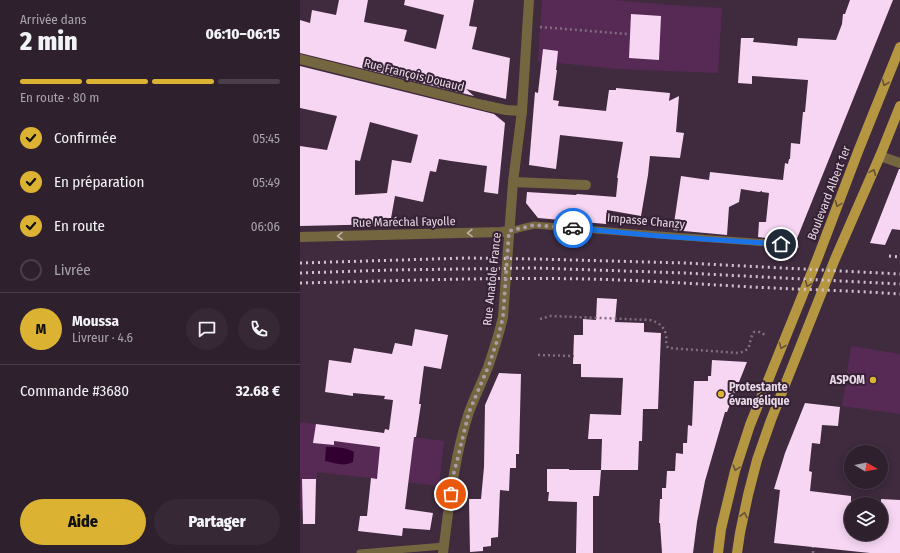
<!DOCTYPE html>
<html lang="fr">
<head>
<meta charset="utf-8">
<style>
	:root { --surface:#2f202e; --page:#372836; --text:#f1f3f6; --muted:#a7a3aa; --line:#4a3e4a; --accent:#dcb233 }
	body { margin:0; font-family:"Fira Sans Condensed",sans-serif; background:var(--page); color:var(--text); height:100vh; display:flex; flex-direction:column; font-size:15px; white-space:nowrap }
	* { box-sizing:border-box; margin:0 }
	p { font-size:13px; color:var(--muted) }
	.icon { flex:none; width:22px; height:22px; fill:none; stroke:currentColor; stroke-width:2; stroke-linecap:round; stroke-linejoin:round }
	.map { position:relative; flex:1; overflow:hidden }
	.panel { display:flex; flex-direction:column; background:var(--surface); width:300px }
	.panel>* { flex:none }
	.needle { width:26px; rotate:99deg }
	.controls { position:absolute; left:544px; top:445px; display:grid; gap:8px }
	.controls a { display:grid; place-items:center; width:44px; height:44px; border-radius:50%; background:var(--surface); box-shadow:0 2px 10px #0003,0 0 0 1px var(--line); font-size:20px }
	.pin { position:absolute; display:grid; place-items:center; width:34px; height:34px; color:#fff; margin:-17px; border:2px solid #fff; border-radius:50%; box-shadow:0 1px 4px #0007 }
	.courier { position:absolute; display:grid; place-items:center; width:40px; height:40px; margin:-20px; border:3px solid #1a73e8; border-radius:50%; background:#fff; color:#222; box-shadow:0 1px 5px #0007 }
	.summary em { font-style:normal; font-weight:800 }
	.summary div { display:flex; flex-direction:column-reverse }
	.summary { display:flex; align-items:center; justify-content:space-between; height:68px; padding:0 20px }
	h1 { font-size:26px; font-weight:800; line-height:30px }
	.bar { display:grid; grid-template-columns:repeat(4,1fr); gap:6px 4px; align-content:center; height:48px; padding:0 20px }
	.bar i { height:5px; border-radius:3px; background:var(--line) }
	.bar .on { background:var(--accent) }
	.bar p { grid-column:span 4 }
	.line { display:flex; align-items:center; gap:10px; padding:0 20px; border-top:1px solid var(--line) }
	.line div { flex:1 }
	.round { display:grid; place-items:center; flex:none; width:42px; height:42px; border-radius:21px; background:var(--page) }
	ol { padding:0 20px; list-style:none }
	li { display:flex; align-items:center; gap:12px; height:44px }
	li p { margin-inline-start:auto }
	li .icon { padding:4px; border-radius:50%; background:var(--accent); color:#111; stroke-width:4 }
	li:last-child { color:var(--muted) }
	li i { width:22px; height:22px; border:2px solid var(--line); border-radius:50% }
	.cta { display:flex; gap:8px; margin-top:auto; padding:8px 20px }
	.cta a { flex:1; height:46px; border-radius:24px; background:var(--accent); color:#111; font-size:16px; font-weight:800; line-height:46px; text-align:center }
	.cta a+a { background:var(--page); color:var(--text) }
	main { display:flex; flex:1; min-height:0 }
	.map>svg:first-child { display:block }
	.green { fill:#572a55 }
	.water { fill:#320031 }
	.building { fill:#f6d6f3; fill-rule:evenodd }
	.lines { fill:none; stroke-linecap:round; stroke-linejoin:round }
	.path { stroke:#806e7f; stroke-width:2.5; stroke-dasharray:2 3; stroke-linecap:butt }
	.lane { stroke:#74663f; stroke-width:7 }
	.street { stroke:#74663f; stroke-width:10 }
	.primary { stroke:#b59742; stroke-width:10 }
	.rail { stroke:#d1c2cf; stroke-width:3; stroke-dasharray:2 4; stroke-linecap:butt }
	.oneway { stroke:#68503a }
	.oneway2 { stroke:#bfb1ab }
	.done { stroke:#ac9cab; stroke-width:4; stroke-dasharray:0 7.2 }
	.route { stroke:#1a73e8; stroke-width:5 }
	.poi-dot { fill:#dcb233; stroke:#352034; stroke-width:1.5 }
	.labels { text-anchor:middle; stroke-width:4; stroke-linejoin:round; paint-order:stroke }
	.street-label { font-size:12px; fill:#e7d9e5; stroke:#352034 }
	.poi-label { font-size:12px; font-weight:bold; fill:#e7d9e5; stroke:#352034; text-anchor:end }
</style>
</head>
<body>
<main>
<section class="panel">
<div class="summary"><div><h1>2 min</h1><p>Arrivée dans</p></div><em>06:10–06:15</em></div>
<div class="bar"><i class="on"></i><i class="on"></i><i class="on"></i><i></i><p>En route · 80 m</p></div>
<ol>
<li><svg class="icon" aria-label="check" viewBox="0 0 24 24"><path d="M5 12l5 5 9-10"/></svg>Confirmée<p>05:45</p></li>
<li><svg class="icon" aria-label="check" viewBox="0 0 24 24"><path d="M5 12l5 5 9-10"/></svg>En préparation<p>05:49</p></li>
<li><svg class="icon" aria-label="check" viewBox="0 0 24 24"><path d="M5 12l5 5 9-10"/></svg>En route<p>06:06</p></li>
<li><i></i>Livrée</li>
</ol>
<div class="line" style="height:72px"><b class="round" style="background:var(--accent);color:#111">M</b><div><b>Moussa</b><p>Livreur · 4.6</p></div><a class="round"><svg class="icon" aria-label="chat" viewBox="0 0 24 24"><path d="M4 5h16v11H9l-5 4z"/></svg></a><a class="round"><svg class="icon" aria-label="phone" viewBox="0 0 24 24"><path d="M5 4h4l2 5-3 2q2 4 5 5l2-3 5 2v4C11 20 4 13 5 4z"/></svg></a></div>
<div class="line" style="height:52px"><div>Commande #3680</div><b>32.68 €</b></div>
<div class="cta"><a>Aide</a><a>Partager</a></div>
</section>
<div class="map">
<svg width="600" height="553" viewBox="0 0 600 553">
	<rect width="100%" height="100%" fill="#3f2a3e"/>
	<!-- green -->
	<g class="green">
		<polygon points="242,0 314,0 370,5 422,8 418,73 318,69 238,61"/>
		<polygon points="551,346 600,354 600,414 542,406"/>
		<polygon points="0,422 144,441 139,486 17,472 15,511 0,510"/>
	</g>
	<!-- water -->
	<path class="water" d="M26,447C36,447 45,447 54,452L53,462C44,467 35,463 25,461Z"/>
	<!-- building -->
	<g class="building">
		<polygon points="39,0 68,0 64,22 107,30 104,41 136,49 144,15 104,5 105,0 174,0 169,26 177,27 172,49 210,58 206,99 166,89 174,96 0,53 0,20 10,23 12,10 36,15"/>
		<polygon points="550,0 593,0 496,241 458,237 459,222 466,222 469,193 462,192 462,191 459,192 441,189 439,202 429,207 427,235 373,230 381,176 409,180 410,172 483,180 485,163 488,164 489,159 490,159 491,143 500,144 503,112 505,112 508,80 452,76 452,84 438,83 441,38 454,38 453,42 497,46 498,38 536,40 542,24 543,14 545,14"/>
		<polygon points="331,14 361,16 359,60 329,58"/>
		<polygon points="243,49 258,51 256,70 257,70 253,100 259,101 258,106 306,111 309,90 316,90 316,88 370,93 369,101 379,96 376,132 384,133 380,158 350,156 348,175 341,216 307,210 306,224 238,218 226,203 227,192 276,195 277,194 316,197 318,178 317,178 323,142 260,135 256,169 229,165 235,92 238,93"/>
		<path d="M0,66L194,114L205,123L198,194L184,192L187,166L151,161L139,159L136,172L130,171L123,202L95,196L90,224L0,226V146L27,150L37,116L0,108ZM70,122L118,135L111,163L92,160L87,193L55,195V160L60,161Z"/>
		<polygon points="599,169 600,169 600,230 592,229 585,245 570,243"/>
		<polygon points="297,298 317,299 315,322 344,323 344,332 361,333 358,409 343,409 342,441 339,441 338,470 301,470 302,439 288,439 290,414 321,415 323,378 281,377 281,364 273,364 274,335 283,335 283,319 296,320"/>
		<polygon points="115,329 148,335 141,369 124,366 119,404 121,404 116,437 114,437 105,509 133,513 130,530 103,528 102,536 58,531 60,516 67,516 71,478 77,479 80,447 34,441 34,445 13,443 16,424 84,433 85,429 89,430 93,400 84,399 85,396 53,393 53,396 25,392 29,360 51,363 54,348 92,354 95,343 112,346"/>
		<polygon points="412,360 447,362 427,412 425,412 405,481 397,522 393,553 362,553 360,523 359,523 360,499 362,499 362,488 366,488 367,471 375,471 376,453 383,454 383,443 387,443 388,425 392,426 394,381 408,381 408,376 411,376"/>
		<polygon points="199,373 221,374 219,454 216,454 216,468 210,468 209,491 200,490 198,537 191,538 191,546 183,547 183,551 170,552 169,499 181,499 184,467 185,405"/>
		<polygon points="505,403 540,407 538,426 522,425 520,444 512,443 509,471 512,472 510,491 551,496 551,534 581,534 581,499 600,500 600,553 570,553 474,543 480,490 474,489 485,453"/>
		<polygon points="247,469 269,469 269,470 301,470 299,496 293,496 293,553 276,553 277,502 248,501 249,492 247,492"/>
		<polygon points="2,479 16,479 15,524 3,524"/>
	</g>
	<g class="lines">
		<!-- path -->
		<g class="path">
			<polyline points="240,27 327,34"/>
			<polyline points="492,246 502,247"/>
			<path d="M240,319L251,316L350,320C358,322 364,326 366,335C367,341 365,342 368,348L439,353C454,349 447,342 454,332H460L465,335"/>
			<polyline points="238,355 274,356"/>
			<polyline points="513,553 513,547"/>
		</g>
		<!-- lane -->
		<g class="lane">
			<polyline points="209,231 234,225 359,235 481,244"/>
			<polyline points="60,553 144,546"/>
		</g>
		<!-- street -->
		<g class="street">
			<polyline points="0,59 183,105 206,110 222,111"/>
			<polyline points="580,156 600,163"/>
			<polyline points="213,182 286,185"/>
			<polyline points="0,237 201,232 209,231"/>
			<path d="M143,553C149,506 154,457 169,412C175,396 182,382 188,367C194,350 199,334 203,317L213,182L222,111L229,0"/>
		</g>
		<!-- primary -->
		<g class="primary">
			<polyline points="418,553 421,529 435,471 450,425 518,257 559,149 600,47"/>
			<polyline points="437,553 440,533 448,495 457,460 471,420 535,259 580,156 600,106"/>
		</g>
		<!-- rail -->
		<g class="rail">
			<polyline points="589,256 600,257"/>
			<polyline points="0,263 167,258 237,259 385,263 600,274"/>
			<polyline points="0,273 92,270 236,268 385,273 600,284"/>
			<path d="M0,283C94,281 189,277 284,279C347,280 410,285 473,288C516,290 558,291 600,294"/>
		</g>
	</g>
	<!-- one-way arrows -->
	<defs><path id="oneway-chevron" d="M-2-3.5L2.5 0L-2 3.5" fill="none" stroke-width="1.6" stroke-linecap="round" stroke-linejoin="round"/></defs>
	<g class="oneway">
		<use href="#oneway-chevron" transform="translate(585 83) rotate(112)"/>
		<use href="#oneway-chevron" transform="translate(573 172) rotate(-66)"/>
		<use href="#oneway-chevron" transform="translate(538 204) rotate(111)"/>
		<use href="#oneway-chevron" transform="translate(508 284) rotate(112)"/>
		<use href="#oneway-chevron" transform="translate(482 346) rotate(112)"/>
		<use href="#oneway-chevron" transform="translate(436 468) rotate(107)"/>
		<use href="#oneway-chevron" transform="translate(444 515) rotate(-78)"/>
	</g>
	<g class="oneway2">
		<use href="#oneway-chevron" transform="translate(170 233) rotate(179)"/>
		<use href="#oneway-chevron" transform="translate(40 236) rotate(179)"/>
	</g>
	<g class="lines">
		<!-- done -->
		<polyline class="done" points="151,494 152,480 158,457 169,412 189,365 198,338 203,317 209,231 234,225 273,228"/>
		<!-- route -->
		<polyline class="route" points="273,228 359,236 481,244"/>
	</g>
	<!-- markers -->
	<g class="poi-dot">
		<circle cx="573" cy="380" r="4"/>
		<circle cx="421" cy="394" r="4"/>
	</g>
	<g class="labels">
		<!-- street labels -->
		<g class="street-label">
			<text transform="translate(114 75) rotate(14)" y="4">Rue François Douaud</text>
			<text transform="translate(529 193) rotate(-69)" y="4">Boulevard Albert 1er</text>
			<text transform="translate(346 221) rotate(5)" y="4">Impasse Chanzy</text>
			<text transform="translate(104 222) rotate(-1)" y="4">Rue Maréchal Fayolle</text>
			<text transform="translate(192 279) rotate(-84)" y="4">Rue Anatole France</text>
		</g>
		<!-- poi labels -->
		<g class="poi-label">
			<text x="565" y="384">ASPOM</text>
			<text x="429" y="391" text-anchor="start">Protestante<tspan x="429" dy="14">évangélique</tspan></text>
		</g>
	</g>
</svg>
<div class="controls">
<a><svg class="needle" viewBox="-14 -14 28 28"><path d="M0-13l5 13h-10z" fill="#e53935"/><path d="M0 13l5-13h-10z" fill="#a7a3aa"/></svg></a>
<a><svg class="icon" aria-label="layers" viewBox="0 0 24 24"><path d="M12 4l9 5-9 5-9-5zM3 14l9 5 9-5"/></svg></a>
</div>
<div class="pin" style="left:151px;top:494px;background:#ea580c"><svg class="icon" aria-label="bag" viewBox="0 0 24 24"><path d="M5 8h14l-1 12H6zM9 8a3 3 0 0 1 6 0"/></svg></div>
<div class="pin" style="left:481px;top:244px;background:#1f2937"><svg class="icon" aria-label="home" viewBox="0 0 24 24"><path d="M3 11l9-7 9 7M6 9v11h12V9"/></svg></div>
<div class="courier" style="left:273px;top:228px"><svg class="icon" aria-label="car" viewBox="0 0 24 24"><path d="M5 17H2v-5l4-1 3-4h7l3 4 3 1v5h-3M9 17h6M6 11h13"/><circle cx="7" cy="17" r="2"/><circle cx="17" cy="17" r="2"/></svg></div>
</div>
</main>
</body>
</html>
